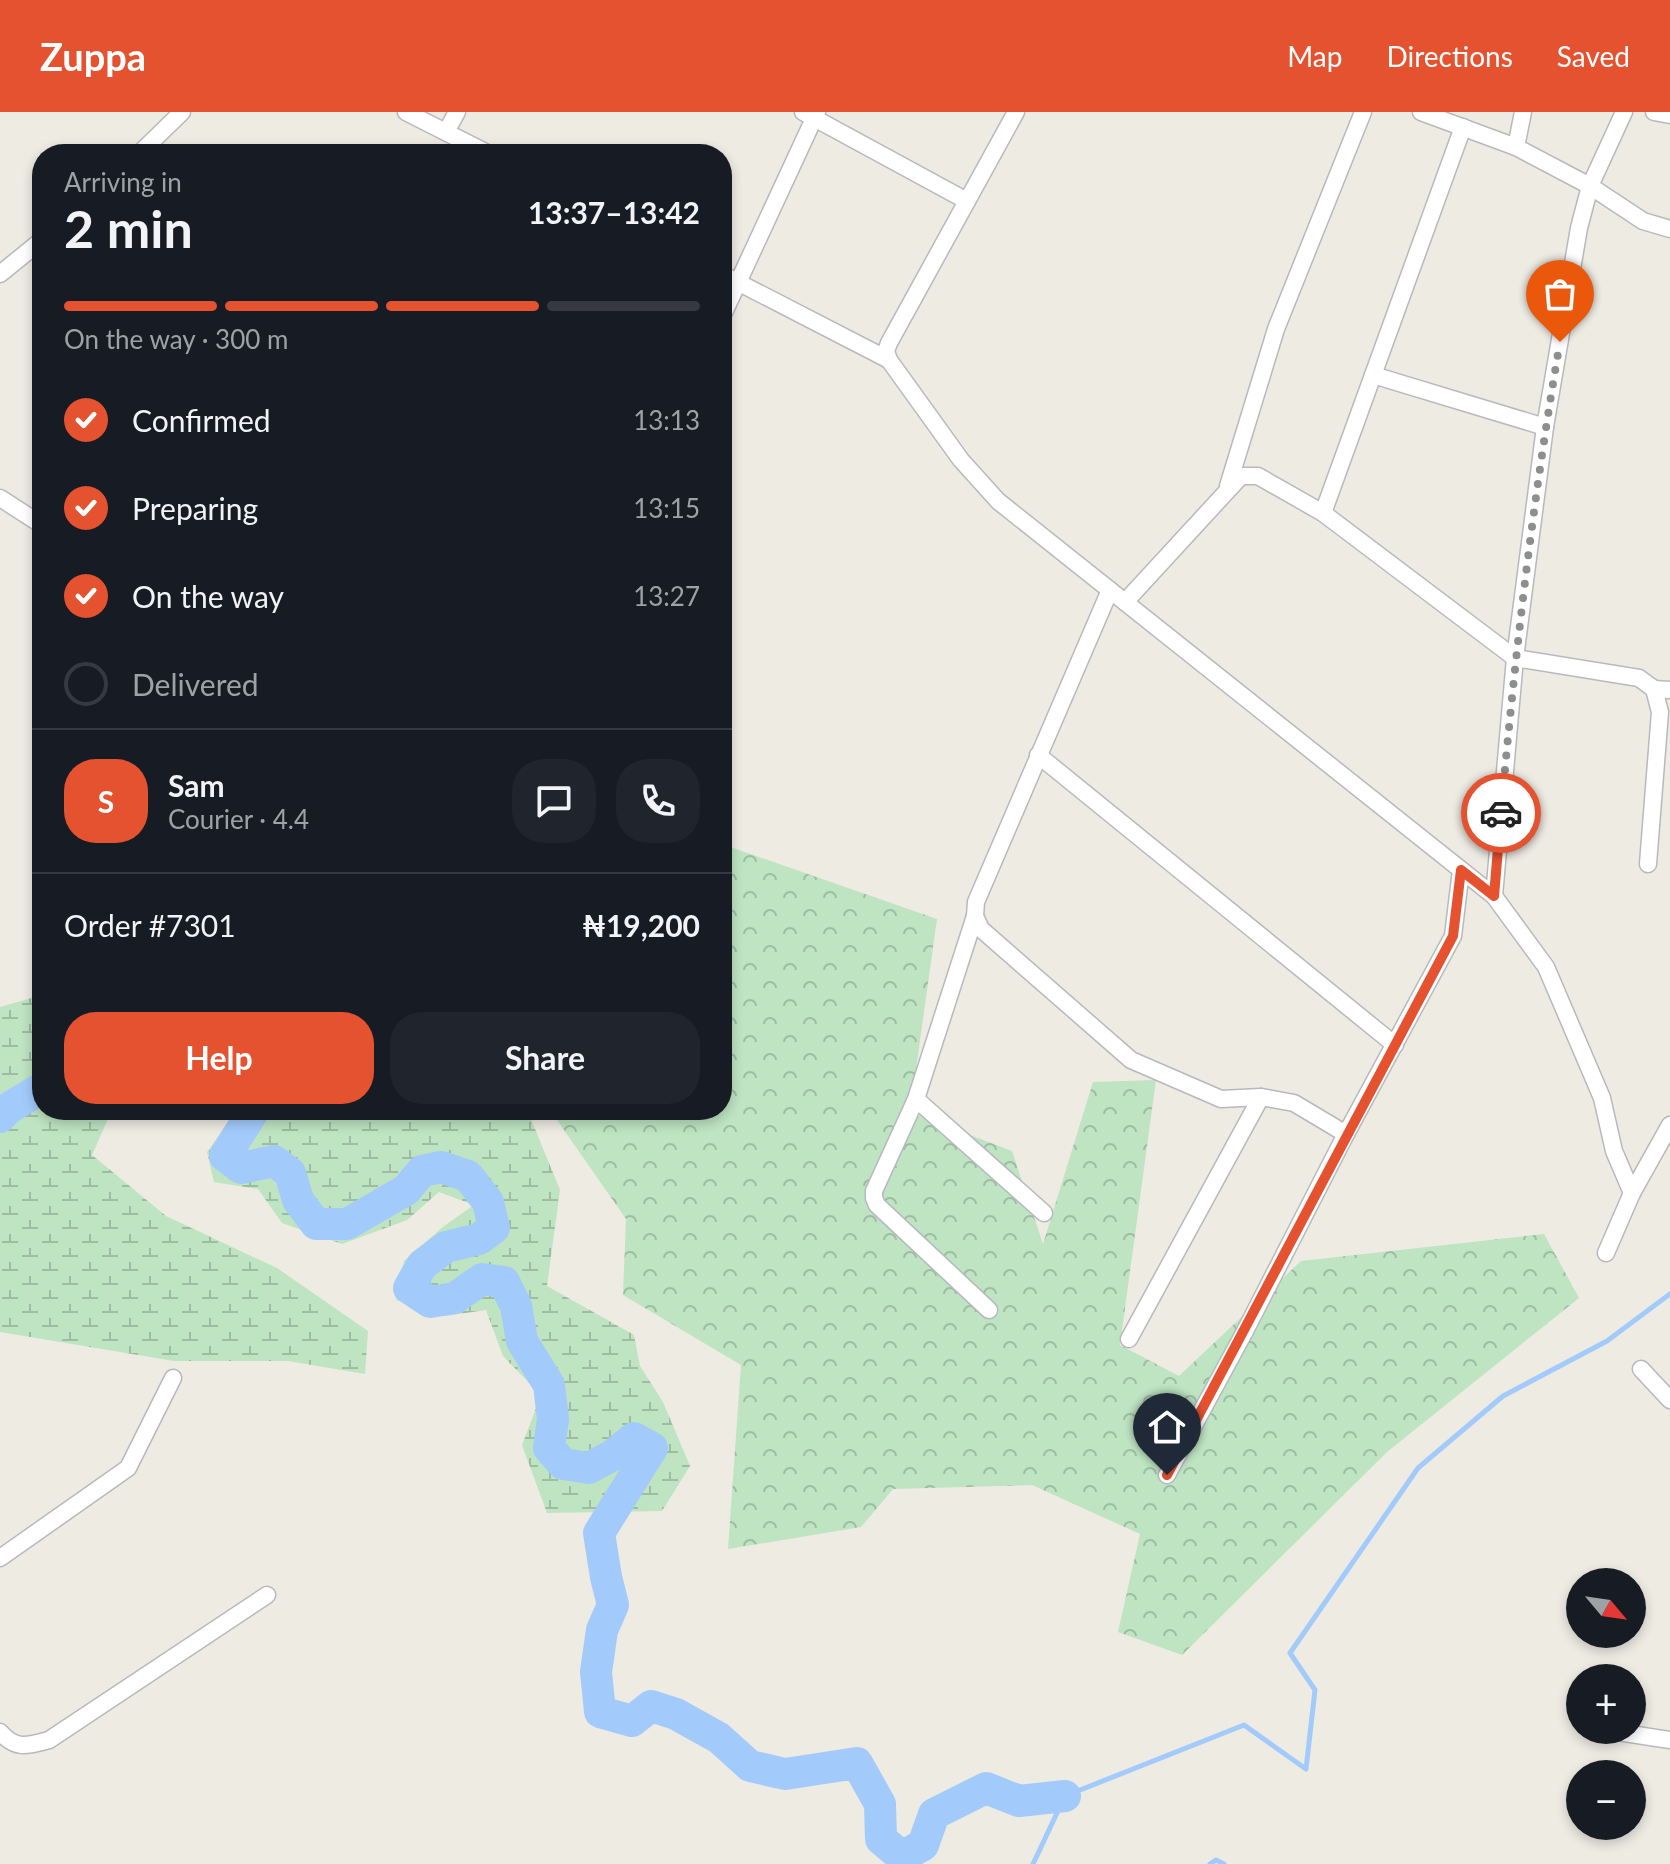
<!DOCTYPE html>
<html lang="en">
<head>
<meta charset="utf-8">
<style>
	:root { --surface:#171b24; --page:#20242c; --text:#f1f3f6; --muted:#9ea1a6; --line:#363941; --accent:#e45230 }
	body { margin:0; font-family:Lato,sans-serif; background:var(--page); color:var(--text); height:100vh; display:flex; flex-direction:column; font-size:30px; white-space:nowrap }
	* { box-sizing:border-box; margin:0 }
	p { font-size:26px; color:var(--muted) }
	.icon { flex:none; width:44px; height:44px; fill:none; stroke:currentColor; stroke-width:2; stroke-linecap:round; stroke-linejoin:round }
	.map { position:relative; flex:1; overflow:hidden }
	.sheet { position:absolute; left:32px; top:32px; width:700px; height:976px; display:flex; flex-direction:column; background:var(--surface); border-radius:32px; box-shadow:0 4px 12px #0003 }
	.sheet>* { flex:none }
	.needle { width:52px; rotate:119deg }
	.controls { position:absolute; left:1566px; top:1456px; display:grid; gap:16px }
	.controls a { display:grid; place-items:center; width:80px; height:80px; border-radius:50%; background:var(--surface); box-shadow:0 4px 12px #0003; font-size:40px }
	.pin { position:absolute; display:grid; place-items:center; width:68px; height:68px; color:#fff; margin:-82px -34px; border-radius:50% 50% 50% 0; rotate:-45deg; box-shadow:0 0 8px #0007 }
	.pin .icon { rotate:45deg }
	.courier { position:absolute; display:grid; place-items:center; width:80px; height:80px; margin:-40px; border:6px solid #e45230; border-radius:50%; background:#fff; color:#222; box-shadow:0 2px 10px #0007 }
	.head em { font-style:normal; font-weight:700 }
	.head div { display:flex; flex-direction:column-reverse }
	.head { display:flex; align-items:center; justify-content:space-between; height:136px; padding:0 32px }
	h1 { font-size:52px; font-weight:700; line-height:60px }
	.bar { display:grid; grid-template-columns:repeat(4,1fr); gap:12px 8px; align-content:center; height:96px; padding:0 32px }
	.bar i { height:10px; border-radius:6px; background:var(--line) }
	.bar .selected { background:var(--accent) }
	.bar p { grid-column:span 4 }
	.line { display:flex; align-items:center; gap:20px; padding:0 32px; border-top:2px solid var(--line) }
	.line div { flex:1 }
	.round { display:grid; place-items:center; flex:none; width:84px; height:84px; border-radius:32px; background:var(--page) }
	ol { padding:0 32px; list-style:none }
	li { display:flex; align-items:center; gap:24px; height:88px }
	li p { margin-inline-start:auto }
	li .icon { padding:8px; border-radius:50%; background:var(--accent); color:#fff; stroke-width:4 }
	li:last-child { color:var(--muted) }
	li i { width:44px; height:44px; border:4px solid var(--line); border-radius:50% }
	.action { display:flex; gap:16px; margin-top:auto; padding:16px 32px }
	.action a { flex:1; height:92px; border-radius:32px; background:var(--accent); color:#fff; font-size:32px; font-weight:700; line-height:92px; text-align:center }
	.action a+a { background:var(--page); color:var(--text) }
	header { display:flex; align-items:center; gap:48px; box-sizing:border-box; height:112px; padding:0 40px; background:var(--accent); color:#fff }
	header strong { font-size:38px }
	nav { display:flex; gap:44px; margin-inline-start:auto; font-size:28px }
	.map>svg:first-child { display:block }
	.forest { fill:url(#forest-crowns) }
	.wetland { fill:url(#wetland-marsh) }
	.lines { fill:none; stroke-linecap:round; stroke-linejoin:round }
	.stream { stroke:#a2cbfc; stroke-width:5 }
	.river { stroke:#a2cbfc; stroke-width:32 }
	.street-casing { stroke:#b7b9be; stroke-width:19 }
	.street { stroke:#fff; stroke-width:16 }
	.done { stroke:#8d8f8f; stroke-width:8; stroke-dasharray:0 14.4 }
	.route { stroke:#e45230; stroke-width:10 }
</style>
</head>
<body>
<header>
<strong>Zuppa</strong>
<nav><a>Map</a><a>Directions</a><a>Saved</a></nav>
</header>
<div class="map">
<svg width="1670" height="1752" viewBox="0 0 1670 1752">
	<defs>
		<pattern id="forest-crowns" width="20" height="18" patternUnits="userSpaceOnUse" patternTransform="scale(2)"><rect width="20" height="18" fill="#bee4c2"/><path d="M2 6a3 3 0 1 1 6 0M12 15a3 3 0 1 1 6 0" fill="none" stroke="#9dbca1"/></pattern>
		<pattern id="wetland-marsh" width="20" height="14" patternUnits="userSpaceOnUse" patternTransform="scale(2)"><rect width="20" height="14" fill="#bee4c2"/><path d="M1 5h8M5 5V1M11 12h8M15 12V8" fill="none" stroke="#9dbca1"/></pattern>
	</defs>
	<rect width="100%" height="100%" fill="#edebe2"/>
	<!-- forest -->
	<polygon class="forest" points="722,732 937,807 910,1000 1012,1039 1043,1132 1093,970 1156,968 1120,1233 1179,1264 1301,1149 1544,1122 1579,1186 1387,1340 1182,1543 1118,1520 1140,1422 1032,1373 893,1377 861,1415 728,1437 741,1253 623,1183 626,1107 550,998 722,998"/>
	<!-- wetland -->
	<g class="wetland">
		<polygon points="42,883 42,998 112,998 92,1043 166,1104 277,1156 368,1219 365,1262 288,1249 174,1249 0,1220 0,895"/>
		<polygon points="237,998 521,998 531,1007 560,1078 547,1174 634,1223 640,1254 663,1290 690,1354 662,1399 547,1401 522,1333 541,1283 503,1244 486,1198 445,1204 396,1188 404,1149 444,1114 474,1093 439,1080 407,1108 342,1132 282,1111 258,1077 214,1070 207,1040"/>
	</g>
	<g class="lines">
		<!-- stream -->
		<g class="stream">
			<polyline points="1033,1752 1065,1684 1244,1613 1306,1657 1315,1578 1290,1541 1418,1356 1503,1284 1607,1229 1670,1182"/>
			<polyline points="1210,1752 1216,1748 1224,1752"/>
		</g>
		<!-- river -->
		<g class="river">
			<polyline points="254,998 225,1044 241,1056 274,1049 290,1061 298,1088 316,1112 347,1112 406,1078 422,1059 441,1055 468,1064 488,1090 494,1116 479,1127 446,1135 422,1153 409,1176 430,1190 455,1186 482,1167 504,1170 516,1194 522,1229 549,1273 553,1307 549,1336 563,1352 589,1356 613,1343 634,1326 652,1336 599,1421 606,1465 613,1493 602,1518 596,1560 600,1600 632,1609 651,1594 676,1602 719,1626 750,1654 785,1662 857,1651 880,1692 881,1727 902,1745 923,1733 934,1702 986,1676 1019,1689 1065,1684"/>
			<polyline points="0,1005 9,996 42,976"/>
		</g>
		<!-- street casing -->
		<g class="street-casing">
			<g id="street">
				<polyline points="406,0 489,42"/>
				<polyline points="803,0 967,89"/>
				<polyline points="1016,0 889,231 886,239 889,248 961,348 998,389 1494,784 1546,855 1602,986 1614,1039 1632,1081 1606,1141"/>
				<polyline points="1421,0 1516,35 1590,74 1643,109 1670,117"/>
				<polyline points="1654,0 1670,3"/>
				<polyline points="446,20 457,0"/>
				<polyline points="1516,35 1523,0"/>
				<polyline points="139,42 182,0"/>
				<polyline points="0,162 42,128"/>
				<polyline points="722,162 889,248"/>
				<polyline points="722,205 817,0"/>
				<polyline points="1373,263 1545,315"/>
				<polyline points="1228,374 1276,217 1363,0"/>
				<polyline points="0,386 42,413"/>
				<polyline points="1323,401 1463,15"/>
				<polyline points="1110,478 976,790 975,804 981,817 1131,948 1221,987 1261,985 1294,991 1346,1022 1453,824 1461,758"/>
				<polyline points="1125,490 1241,364 1258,364 1323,401 1515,546 1639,566 1654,577 1660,600 1648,752"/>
				<polyline points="1654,577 1670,578"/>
				<polyline points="1038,643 1395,933"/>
				<polyline points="1494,784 1515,546 1545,315 1579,116 1590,74 1624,0"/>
				<polyline points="975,804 916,987 874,1079 874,1086 877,1093 989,1198"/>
				<polyline points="916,987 1044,1101"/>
				<polyline points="1632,1081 1670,1013"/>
				<polyline points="1129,1227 1261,985"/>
				<polyline points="1641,1257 1670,1288"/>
				<polyline points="1167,1363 1244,1221 1346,1022"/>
				<polyline points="0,1446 128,1356 173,1266"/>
				<polyline points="1605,1618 1670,1628"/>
				<path d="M0,1620C16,1638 27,1634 49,1628L267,1483"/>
			</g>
		</g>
		<!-- street -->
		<use href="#street" class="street"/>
	</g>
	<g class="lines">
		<!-- done -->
		<path class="done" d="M1501,701C1515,543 1533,386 1560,230"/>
		<!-- route -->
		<polyline class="route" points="1167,1363 1453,824 1461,758 1494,784 1501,701"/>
	</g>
</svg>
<div class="controls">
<a><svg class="needle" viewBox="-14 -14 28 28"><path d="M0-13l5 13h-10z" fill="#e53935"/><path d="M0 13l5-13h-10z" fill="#9ea1a6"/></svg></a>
<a>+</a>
<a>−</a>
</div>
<div class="pin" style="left:1560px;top:230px;background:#ea580c"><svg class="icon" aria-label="bag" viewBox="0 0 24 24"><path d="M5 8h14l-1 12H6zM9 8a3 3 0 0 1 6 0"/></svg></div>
<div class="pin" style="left:1167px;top:1363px;background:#1f2937"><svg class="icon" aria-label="home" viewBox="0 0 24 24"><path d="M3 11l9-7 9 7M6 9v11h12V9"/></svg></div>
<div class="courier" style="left:1501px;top:701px"><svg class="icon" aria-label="car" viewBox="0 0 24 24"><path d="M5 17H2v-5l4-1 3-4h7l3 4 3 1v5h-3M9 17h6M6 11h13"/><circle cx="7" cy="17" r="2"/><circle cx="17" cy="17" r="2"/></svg></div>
<section class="sheet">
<div class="head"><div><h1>2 min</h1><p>Arriving in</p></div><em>13:37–13:42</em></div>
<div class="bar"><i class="selected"></i><i class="selected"></i><i class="selected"></i><i></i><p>On the way · 300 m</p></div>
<ol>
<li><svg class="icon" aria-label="check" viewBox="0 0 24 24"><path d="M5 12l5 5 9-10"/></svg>Confirmed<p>13:13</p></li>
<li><svg class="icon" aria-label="check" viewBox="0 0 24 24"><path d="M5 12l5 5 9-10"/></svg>Preparing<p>13:15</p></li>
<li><svg class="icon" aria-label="check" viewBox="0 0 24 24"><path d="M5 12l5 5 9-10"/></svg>On the way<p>13:27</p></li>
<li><i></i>Delivered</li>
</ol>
<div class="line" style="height:144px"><b class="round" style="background:var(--accent);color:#fff">S</b><div><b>Sam</b><p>Courier · 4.4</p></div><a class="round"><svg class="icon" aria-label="chat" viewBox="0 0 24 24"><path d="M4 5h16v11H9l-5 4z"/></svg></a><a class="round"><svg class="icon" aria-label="phone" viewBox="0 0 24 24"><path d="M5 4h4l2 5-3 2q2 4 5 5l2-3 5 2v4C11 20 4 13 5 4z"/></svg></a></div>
<div class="line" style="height:104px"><div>Order #7301</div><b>₦19,200</b></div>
<div class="action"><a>Help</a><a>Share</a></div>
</section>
</div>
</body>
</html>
